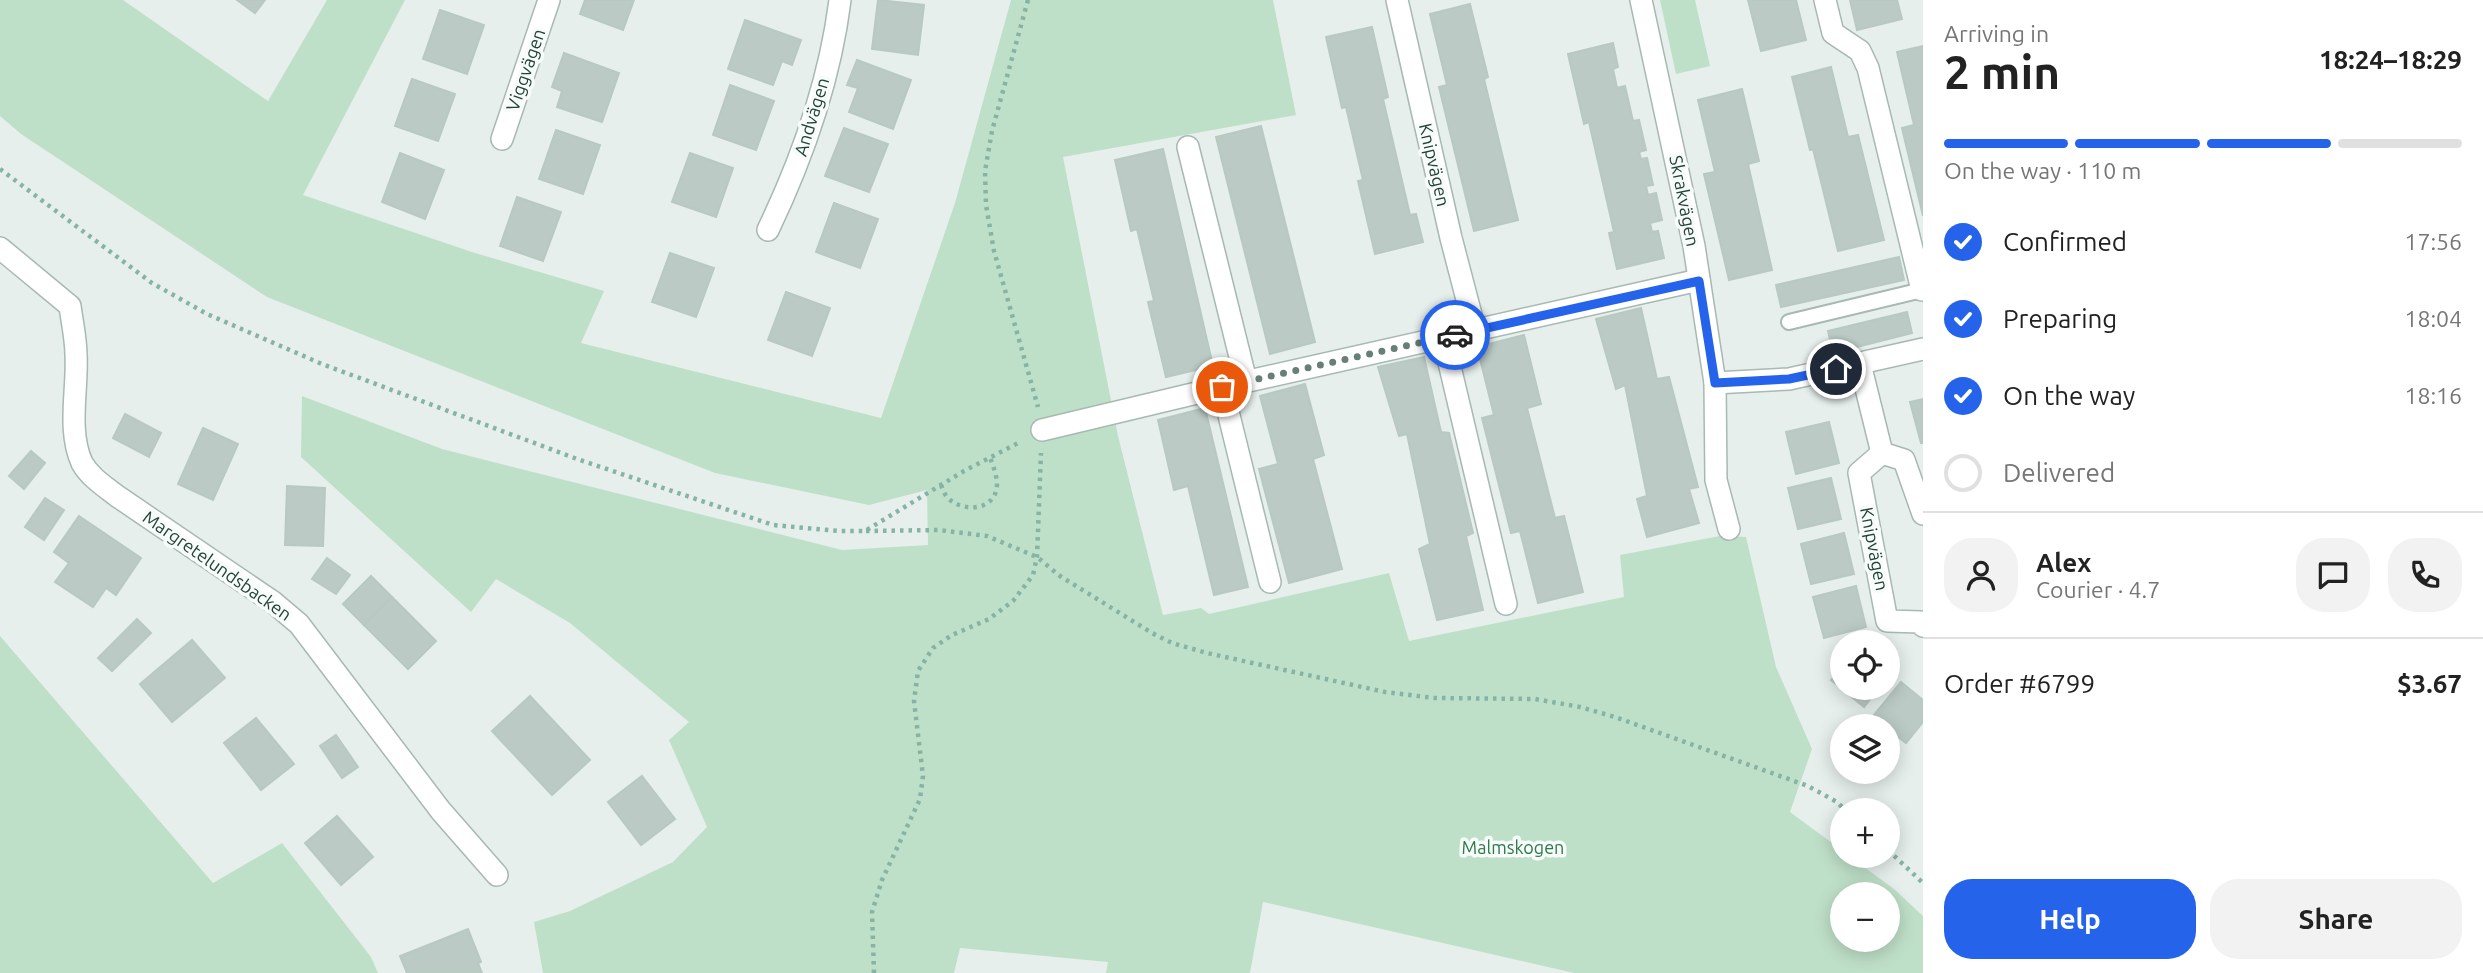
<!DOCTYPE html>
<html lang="en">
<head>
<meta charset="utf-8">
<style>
	:root { --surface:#fff; --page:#f2f2f2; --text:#222; --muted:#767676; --line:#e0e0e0; --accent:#2563eb }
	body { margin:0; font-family:Ubuntu,sans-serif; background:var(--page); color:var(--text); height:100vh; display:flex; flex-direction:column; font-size:26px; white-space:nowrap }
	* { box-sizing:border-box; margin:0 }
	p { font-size:23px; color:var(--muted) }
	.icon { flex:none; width:38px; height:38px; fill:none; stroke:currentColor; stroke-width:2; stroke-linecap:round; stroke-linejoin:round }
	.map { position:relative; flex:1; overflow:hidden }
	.details { display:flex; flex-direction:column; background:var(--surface); width:560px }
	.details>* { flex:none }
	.controls { position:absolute; left:1830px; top:630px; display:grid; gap:14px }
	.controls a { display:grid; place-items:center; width:70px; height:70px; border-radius:50%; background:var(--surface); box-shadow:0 4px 18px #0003; font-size:35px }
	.pin { position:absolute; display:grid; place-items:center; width:60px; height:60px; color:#fff; margin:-30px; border:4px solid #fff; border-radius:50%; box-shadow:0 2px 7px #0007 }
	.courier { position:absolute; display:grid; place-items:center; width:70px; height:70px; margin:-35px; border:5px solid #2563eb; border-radius:50%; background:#fff; color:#222; box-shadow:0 2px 9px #0007 }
	.overview em { font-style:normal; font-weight:700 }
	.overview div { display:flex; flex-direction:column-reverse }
	.overview { display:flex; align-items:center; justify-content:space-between; height:119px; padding:0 21px }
	h1 { font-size:46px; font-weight:700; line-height:52px }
	.bar { display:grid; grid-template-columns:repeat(4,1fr); gap:10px 7px; align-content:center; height:84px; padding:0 21px }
	.bar i { height:9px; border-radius:5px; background:var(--line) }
	.bar .active { background:var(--accent) }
	.bar p { grid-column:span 4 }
	.line { display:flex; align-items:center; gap:18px; padding:0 21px; border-top:2px solid var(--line) }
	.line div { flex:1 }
	.round { display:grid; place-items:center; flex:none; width:74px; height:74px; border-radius:28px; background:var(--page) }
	ol { padding:0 21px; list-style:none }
	li { display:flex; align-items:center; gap:21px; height:77px }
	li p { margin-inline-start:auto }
	li .icon { padding:7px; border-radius:50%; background:var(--accent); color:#fff; stroke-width:4 }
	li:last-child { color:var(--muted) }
	li i { width:38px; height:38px; border:4px solid var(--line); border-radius:50% }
	.action { display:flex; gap:14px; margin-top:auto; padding:14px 21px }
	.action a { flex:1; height:80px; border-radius:28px; background:var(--accent); color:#fff; font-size:28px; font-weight:700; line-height:80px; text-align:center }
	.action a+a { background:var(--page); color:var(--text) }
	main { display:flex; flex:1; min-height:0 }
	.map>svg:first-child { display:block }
	.green { fill:#bfe0c8; fill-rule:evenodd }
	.building { fill:#bbcac4; stroke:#b8c9c2; stroke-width:2 }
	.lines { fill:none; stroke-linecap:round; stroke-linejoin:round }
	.lane-casing { stroke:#a8b8b2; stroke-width:18 }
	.street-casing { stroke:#a8b8b2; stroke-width:24 }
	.path { stroke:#86b3a5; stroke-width:4.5; stroke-dasharray:3.5 5; stroke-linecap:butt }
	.lane { stroke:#fff; stroke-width:14 }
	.street { stroke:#fff; stroke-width:21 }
	.done { stroke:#687f78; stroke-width:7; stroke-dasharray:0 12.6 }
	.route { stroke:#2563eb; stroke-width:9 }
	.labels { text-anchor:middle; stroke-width:7; stroke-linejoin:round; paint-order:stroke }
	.street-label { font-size:18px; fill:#24423a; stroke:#f7fbf9 }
	.park-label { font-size:18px; fill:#2d7a4b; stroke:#f7fbf9 }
</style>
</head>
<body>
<main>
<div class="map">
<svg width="1923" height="973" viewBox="0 0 1923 973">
	<rect width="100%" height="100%" fill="#e6efeb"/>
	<!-- green -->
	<g class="green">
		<path d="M0,0H123L268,101L327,0H405L303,195L475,253L604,291L581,343L881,418L955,203L1011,0H1273L1296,115L1063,157L1118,436L1163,615L1201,608L1209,614L1389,573L1409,641L1624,597L1620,555L1720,536L1746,537L1776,667L1812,749L1790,812L1843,851V856H1849L1894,889L1923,916V973H1574L1263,902L1250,973H1106L1108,962L960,948L954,973H543L534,922L570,911L673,862L707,827L669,740L689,722L570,623L496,579L471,612L301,457L302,396L442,449L842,550L928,545L927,490L869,505L715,473L267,297L21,134L0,116ZM1843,894H1888V940H1843Z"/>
		<polygon points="1660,0 1695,0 1710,66 1676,74"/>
		<polygon points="0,636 213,883 282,843 371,957 378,973 0,973"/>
	</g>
	<!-- building -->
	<g class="building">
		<polygon points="237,0 265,0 255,13"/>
		<polygon points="585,0 634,0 623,30 580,14"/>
		<polygon points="878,0 924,5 918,55 872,49"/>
		<polygon points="1748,0 1796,0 1806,40 1761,51"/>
		<polygon points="1850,0 1897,0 1902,19 1857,30"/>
		<polygon points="1470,4 1488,77 1484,79 1518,220 1474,231 1439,87 1447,85 1430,14"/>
		<polygon points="440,10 484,25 467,74 423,59"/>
		<polygon points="745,20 801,40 792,65 782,61 773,85 728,69"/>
		<polygon points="1372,27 1388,97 1383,99 1410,215 1416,214 1423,242 1375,254 1358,181 1363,180 1346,107 1342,108 1326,37"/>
		<polygon points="1613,43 1618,67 1613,69 1617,88 1625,86 1633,121 1639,120 1646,150 1639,152 1641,159 1647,158 1653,185 1646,186 1648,195 1656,193 1662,220 1650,223 1652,232 1658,231 1664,258 1617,269 1609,233 1614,232 1589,122 1584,124 1568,54"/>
		<polygon points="1923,46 1923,216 1902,128 1914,125 1897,52"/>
		<polygon points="564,53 619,73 602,122 557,107 562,91 552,87"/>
		<polygon points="857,60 911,80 893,129 849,112 858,88 847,85"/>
		<polygon points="1831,67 1848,137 1858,135 1884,240 1838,251 1813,149 1810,150 1792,77"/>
		<polygon points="412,79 455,94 438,141 395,126"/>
		<polygon points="730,85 774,101 756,150 713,135"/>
		<polygon points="1742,89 1759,161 1748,164 1772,270 1729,280 1704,174 1715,172 1698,100"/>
		<polygon points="1261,126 1315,342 1270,354 1216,137"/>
		<polygon points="844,128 888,144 869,192 825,176"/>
		<polygon points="556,130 600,145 583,194 539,179"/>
		<polygon points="1163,149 1213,366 1166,377 1148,302 1154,301 1137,229 1131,231 1115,160"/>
		<polygon points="400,153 444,170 425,219 382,202"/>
		<polygon points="690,153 733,168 716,217 672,202"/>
		<polygon points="517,197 561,212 543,261 500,246"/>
		<polygon points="834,203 878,219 860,268 816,252"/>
		<polygon points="670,253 714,268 696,317 652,302"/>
		<polygon points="1899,257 1904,280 1781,307 1776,285"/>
		<polygon points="786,292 830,308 812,356 768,340"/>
		<polygon points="1641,308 1657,379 1669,377 1698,487 1689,489 1699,523 1647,537 1637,499 1647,496 1625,385 1616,389 1596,319"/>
		<polygon points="1907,312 1912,333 1833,353 1828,331"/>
		<polygon points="1524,335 1541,404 1527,408 1555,518 1564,516 1583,592 1538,603 1520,531 1511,533 1482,418 1494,415 1477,347"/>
		<polygon points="1424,357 1441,432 1449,433 1473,533 1466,536 1483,610 1437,620 1419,549 1430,544 1407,434 1399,436 1378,367"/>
		<polygon points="1305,384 1324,455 1313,459 1342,569 1289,583 1259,469 1278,464 1260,396"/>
		<polygon points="1923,399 1923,443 1921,443 1910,402"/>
		<polygon points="1205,408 1248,587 1214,595 1188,486 1174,490 1158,420"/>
		<polygon points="125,414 161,433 149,457 113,438"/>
		<polygon points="1829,422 1839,463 1796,474 1786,432"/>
		<polygon points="203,428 238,444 213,500 178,484"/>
		<polygon points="31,451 45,463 24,489 9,476"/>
		<polygon points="1831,478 1841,519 1798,529 1788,488"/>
		<polygon points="287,486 325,488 323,546 285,545"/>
		<polygon points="45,498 64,510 44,540 25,527"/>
		<polygon points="79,516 141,558 116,595 106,588 93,607 55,582 69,563 54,552"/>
		<polygon points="1844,533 1854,574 1811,584 1801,544"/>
		<polygon points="327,558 350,575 336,594 312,579"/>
		<polygon points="371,576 392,597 364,625 343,604"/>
		<polygon points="1856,586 1866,627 1824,638 1813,597"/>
		<polygon points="392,597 436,641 408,669 364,625"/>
		<polygon points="137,619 151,633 112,671 98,658"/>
		<polygon points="192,640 225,678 172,722 140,684"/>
		<polygon points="1843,666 1843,688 1879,688 1864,707 1831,680"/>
		<polygon points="1901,682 1923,700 1923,722 1906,743 1888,729 1888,726 1873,716"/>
		<polygon points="530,696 590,760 552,795 492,731"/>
		<polygon points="256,718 294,764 261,790 224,743"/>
		<polygon points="336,735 358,767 342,778 320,746"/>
		<polygon points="642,776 675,819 641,845 608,802"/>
		<polygon points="337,816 373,857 341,885 305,843"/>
		<polygon points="468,929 481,962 478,963 482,973 407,973 400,956"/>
	</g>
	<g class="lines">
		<!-- lane casing -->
		<g class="lane-casing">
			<polyline id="lane" points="1789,322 1922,290"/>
		</g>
		<!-- street casing -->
		<g class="street-casing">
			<g id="street">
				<polyline points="1397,0 1451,238 1475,330"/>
				<polyline points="1641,0 1694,246 1715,383 1716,480 1729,529"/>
				<polyline points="1825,0 1833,33 1860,51 1868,68 1922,290"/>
				<polyline points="502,139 549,0"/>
				<polyline points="1188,147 1246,381"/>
				<path d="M768,230C803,157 830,80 840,0"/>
				<path d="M0,248L70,306C72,322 76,339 76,355C78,389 67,430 82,463C90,477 104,486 117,496L273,602L299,624L441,811L497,875"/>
				<polyline points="1443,337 1506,604"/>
				<polyline points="1860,364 1882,453 1859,473 1887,621 1921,622 1923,626"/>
				<polyline points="1715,383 1789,379 1923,349"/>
				<polyline points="1222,387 1270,582"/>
				<polyline points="1042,430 1222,387 1699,280"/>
				<polyline points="1882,453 1904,460 1923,514"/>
			</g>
		</g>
		<!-- path -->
		<g class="path">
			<polyline points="1028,0 992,131 985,171 986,205 994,251 1038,407"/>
			<polyline points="0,169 152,283 207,314 322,364 580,460 773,525 839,531 865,531 964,471 1020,442"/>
			<path d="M941,485C943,490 945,496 949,499C965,513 996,510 997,485C997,475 993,466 990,457"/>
			<polyline points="866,531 939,530 987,536 1037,557 1060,576 1152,633 1172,643 1207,653 1385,692 1434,698 1535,699 1580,707 1615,717 1808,786 1837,802 1845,810"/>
			<polyline points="1888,850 1923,883"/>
			<polyline points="874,973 872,912 882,880 920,799 923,776 914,701 918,671 933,648 952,635 989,619 1013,601 1033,575 1037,557 1041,453"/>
		</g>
		<!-- lane -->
		<use href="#lane" class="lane"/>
		<!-- street -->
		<use href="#street" class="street"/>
	</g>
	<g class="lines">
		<!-- done -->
		<polyline class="done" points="1222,387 1455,335"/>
		<!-- route -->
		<polyline class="route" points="1455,335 1699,281 1715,383 1789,379 1836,369"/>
	</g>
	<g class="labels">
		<!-- street labels -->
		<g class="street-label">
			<text transform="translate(526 70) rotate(-71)" y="6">Viggvägen</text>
			<text transform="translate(812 117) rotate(-73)" y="6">Andvägen</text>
			<text transform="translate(1434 165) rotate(77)" y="6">Knipvägen</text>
			<text transform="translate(1684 201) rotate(79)" y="6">Skrakvägen</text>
			<text transform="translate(1874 549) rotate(79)" y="6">Knipvägen</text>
			<text transform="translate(217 566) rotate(35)" y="6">Margretelundsbacken</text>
		</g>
		<!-- park labels -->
		<g class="park-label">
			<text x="1513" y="854">Malmskogen</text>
		</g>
	</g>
</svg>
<div class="controls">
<a><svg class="icon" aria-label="locate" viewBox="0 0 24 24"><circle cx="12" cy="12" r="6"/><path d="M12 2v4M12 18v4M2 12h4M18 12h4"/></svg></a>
<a><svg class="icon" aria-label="layers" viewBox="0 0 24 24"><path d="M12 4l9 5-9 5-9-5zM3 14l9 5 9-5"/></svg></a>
<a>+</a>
<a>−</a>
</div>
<div class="pin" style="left:1222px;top:387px;background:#ea580c"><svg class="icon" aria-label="bag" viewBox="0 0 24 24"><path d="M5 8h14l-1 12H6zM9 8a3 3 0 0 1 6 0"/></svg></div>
<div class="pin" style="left:1836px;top:369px;background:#1f2937"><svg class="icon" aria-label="home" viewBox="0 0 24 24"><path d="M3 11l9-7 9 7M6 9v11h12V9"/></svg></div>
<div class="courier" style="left:1455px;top:335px"><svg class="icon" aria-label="car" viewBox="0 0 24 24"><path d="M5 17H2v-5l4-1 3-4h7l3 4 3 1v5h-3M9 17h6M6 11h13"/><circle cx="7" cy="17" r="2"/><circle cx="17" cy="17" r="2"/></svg></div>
</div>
<section class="details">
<div class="overview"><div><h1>2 min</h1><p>Arriving in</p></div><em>18:24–18:29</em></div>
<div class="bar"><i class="active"></i><i class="active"></i><i class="active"></i><i></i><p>On the way · 110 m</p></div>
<ol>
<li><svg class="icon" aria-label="check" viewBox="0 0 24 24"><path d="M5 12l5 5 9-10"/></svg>Confirmed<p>17:56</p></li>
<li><svg class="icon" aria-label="check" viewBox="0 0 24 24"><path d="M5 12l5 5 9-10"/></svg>Preparing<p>18:04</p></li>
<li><svg class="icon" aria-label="check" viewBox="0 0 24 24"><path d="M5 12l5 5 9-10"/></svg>On the way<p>18:16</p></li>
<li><i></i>Delivered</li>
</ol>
<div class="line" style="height:126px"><a class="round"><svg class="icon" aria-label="person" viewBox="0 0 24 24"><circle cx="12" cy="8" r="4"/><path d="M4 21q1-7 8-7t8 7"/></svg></a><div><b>Alex</b><p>Courier · 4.7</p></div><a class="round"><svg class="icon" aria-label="chat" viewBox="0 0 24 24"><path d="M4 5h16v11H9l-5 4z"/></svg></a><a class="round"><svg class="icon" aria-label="phone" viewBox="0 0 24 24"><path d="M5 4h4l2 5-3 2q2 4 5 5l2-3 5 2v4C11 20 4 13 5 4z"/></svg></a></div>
<div class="line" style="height:91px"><div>Order #6799</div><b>$3.67</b></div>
<div class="action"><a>Help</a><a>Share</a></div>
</section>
</main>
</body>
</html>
